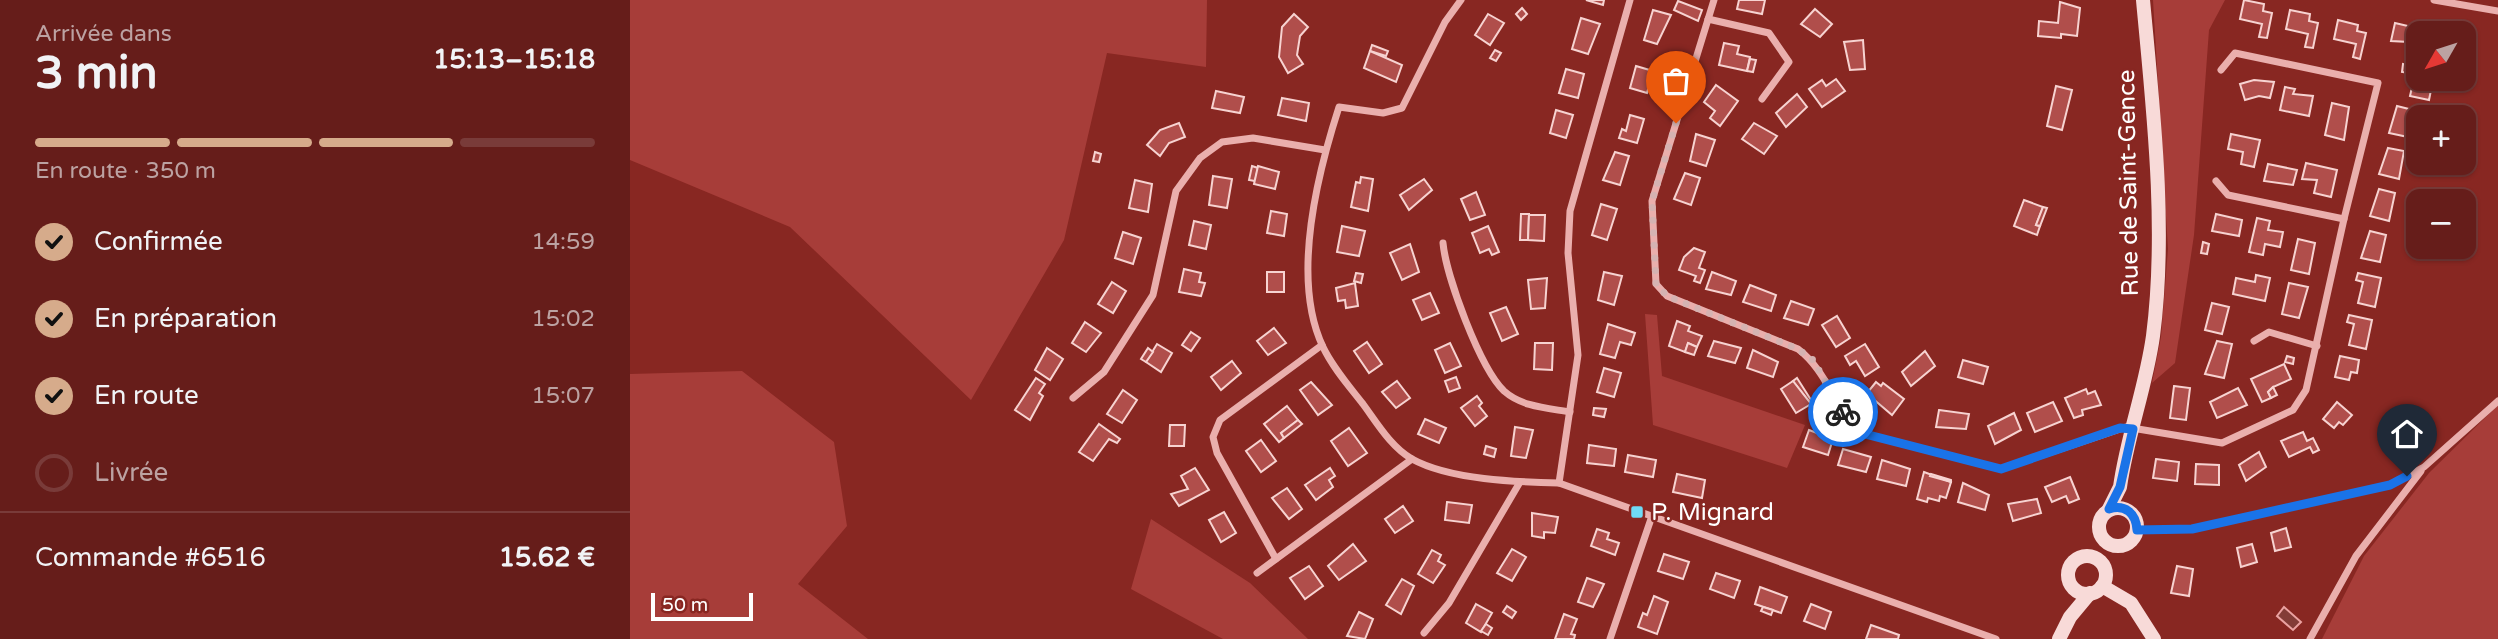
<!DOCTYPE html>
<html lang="fr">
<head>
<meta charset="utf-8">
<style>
	:root { --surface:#661d1a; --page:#6c2623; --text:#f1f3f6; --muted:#bca2a2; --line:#793b39; --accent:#d6ab8b }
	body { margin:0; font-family:"Varela Round",sans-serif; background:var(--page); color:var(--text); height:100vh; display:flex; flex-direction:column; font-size:26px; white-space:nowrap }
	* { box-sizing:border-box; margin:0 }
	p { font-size:23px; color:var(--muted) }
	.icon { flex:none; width:38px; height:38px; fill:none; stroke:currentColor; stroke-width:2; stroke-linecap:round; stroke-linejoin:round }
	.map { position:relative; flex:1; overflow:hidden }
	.side { display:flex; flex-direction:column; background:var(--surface); width:630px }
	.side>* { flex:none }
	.needle { width:46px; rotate:231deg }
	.controls { position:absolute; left:1776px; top:21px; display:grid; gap:14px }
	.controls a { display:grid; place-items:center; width:70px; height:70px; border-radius:14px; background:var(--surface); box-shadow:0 2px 5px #0004,0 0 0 2px var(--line); font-size:35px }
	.scale { position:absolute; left:21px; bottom:18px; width:102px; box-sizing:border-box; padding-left:7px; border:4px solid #fff; border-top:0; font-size:19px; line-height:24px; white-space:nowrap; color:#fff; -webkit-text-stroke:5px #882722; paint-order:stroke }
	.pin { position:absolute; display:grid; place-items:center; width:60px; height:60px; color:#fff; margin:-72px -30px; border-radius:50% 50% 50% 0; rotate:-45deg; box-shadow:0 0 7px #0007 }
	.pin .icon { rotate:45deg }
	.courier { position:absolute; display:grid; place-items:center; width:70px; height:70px; margin:-35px; border:5px solid #1a73e8; border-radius:50%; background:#fff; color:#222; box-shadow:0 2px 9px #0007 }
	.overview em { font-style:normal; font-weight:700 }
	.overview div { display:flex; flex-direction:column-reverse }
	.overview { display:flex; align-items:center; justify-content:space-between; height:119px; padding:0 35px }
	h1 { font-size:46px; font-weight:700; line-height:52px }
	.bar { display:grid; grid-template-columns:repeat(4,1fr); gap:10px 7px; align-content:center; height:84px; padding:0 35px }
	.bar i { height:9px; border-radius:5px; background:var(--line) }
	.bar .current { background:var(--accent) }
	.bar p { grid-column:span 4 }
	.line { display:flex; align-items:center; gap:18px; padding:0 35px; border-top:2px solid var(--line) }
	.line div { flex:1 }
	ol { padding:0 35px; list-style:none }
	li { display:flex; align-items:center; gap:21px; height:77px }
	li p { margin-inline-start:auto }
	li .icon { padding:7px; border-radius:50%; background:var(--accent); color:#111; stroke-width:4 }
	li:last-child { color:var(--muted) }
	li i { width:38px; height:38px; border:4px solid var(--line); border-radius:50% }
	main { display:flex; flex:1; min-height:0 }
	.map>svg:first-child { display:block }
	.green { fill:#a73d39 }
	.water { fill:#833c37; stroke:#eba2a1; stroke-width:2 }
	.building { fill:#b04e4b; stroke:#f7d3d1; stroke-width:2 }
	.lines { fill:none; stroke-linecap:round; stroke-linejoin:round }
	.street { stroke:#eaafad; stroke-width:7 }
	.secondary { stroke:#f8dad8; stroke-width:14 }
	.done { stroke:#d5b3b2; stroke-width:7; stroke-dasharray:0 12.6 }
	.route { stroke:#1a73e8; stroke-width:9 }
	.poi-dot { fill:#6fdbf6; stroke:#882722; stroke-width:2.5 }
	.labels { text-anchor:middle; stroke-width:5; stroke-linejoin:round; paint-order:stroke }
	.street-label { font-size:24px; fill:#fff; stroke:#882722 }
	.poi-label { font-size:24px; fill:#fff; stroke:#882722; text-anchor:start }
</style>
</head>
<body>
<main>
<section class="side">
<div class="overview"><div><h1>3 min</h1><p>Arrivée dans</p></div><em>15:13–15:18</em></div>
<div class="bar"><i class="current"></i><i class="current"></i><i class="current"></i><i></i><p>En route · 350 m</p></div>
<ol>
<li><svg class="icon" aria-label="check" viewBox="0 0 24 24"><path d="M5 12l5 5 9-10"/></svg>Confirmée<p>14:59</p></li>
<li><svg class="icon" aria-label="check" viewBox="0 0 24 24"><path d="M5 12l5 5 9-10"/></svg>En préparation<p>15:02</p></li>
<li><svg class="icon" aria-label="check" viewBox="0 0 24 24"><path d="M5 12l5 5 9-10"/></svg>En route<p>15:07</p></li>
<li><i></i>Livrée</li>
</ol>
<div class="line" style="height:91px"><div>Commande #6516</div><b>15.62 €</b></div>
</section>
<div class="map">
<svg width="1868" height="639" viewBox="0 0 1868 639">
	<rect width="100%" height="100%" fill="#882722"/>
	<!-- green -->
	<g class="green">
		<polygon points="0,0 577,0 576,67 477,53 434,240 341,400 160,227 0,160"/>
		<polygon points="1523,0 1595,0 1579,30 1564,235 1545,363 1522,383 1531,337 1538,249"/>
		<polygon points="1015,314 1027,315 1032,376 1175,425 1157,468 1023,425"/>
		<polygon points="112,371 204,442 217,526 168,584 238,639 0,639 0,374"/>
		<polygon points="1868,405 1868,639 1692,639 1734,556 1799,473"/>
		<polygon points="521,519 620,583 678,639 593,639 501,589"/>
	</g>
	<!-- water -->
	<polygon class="water" points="1654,607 1671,622 1663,630 1647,616"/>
	<!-- building -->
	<g class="building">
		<polygon points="956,0 974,0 973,5"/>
		<polygon points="1109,0 1135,0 1132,14 1107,9"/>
		<polygon points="1614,0 1634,4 1633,11 1642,13 1637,38 1629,37 1632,24 1610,19"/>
		<polygon points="1048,1 1072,10 1068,21 1044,10"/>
		<polygon points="1430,2 1450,8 1447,36 1431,34 1431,38 1408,36 1409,21 1428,23"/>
		<polygon points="892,8 897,14 891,20 886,14"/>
		<polygon points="1185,9 1202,24 1190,37 1171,24"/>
		<polygon points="1023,10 1041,15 1027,44 1014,40"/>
		<polygon points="1660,10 1680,14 1679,21 1688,23 1683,48 1675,47 1678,34 1656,29"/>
		<polygon points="664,14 678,27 670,36 667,55 673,64 658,73 649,57 652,27"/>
		<polygon points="858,14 874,23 860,45 845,35"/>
		<polygon points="951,18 970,24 958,54 942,49"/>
		<polygon points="1708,20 1728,25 1727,31 1736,33 1730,59 1723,57 1726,44 1704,39"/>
		<polygon points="1765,23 1795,30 1795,33 1788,33 1788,54 1777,52 1779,42 1761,41"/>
		<polygon points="1233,40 1235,69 1220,70 1214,42"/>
		<polygon points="1094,43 1109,46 1107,54 1120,57 1117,71 1089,65"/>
		<polygon points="742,45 758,51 756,56 740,51"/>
		<polygon points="865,50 871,53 866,61 860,58"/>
		<polygon points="740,51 772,65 766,82 734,68"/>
		<polygon points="1120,59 1126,60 1123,72 1117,71"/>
		<polygon points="1773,64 1788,67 1788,79 1803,80 1799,100 1780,96 1785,74 1772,72"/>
		<polygon points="1006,66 1023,71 1017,93 1000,88"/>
		<polygon points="936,69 954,74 948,98 929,93"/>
		<polygon points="1206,79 1215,91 1192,107 1179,89 1192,80 1196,86"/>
		<polygon points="1624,80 1644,82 1640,98 1629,96 1615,100 1610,84"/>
		<polygon points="1086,85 1108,101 1090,126 1080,118 1085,111 1074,102"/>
		<polygon points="1426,86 1442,90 1432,130 1417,126"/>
		<polygon points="1655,87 1665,89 1663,94 1683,96 1679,116 1650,110"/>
		<polygon points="586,91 614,97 610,113 582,108"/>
		<polygon points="1167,94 1177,107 1156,127 1146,113"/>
		<polygon points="652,98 679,103 676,121 648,115"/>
		<polygon points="1702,103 1719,107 1714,140 1695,135"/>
		<polygon points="1767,106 1783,110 1778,137 1759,133"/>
		<polygon points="926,110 943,115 936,138 920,133"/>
		<polygon points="1000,115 1014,119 1007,143 989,138 992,129 996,131"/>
		<polygon points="549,123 555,137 539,143 530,156 517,145 530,130"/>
		<polygon points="1124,123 1147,136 1134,154 1112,139"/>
		<polygon points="1066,134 1085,140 1076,166 1060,161"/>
		<polygon points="1601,134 1630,140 1624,167 1611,164 1613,152 1598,149"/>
		<polygon points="1758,148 1774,151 1769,179 1749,174"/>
		<polygon points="465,152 471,154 469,162 463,161"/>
		<polygon points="985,152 999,156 990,185 973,180"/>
		<polygon points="1676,163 1707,170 1701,197 1684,193 1687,180 1672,179"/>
		<polygon points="1638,164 1667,170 1663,185 1634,181"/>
		<polygon points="622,166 628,168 625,181 619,180"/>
		<polygon points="628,166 649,172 645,189 624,184"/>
		<polygon points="1055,173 1070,178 1061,205 1044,199"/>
		<polygon points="583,176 602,179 597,208 579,205"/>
		<polygon points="731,177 743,179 738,211 721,207 726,182 730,183"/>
		<polygon points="794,179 802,190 779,210 770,195"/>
		<polygon points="505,180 522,184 518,212 499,208"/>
		<polygon points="1749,189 1765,193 1759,221 1740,216"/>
		<polygon points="846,192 855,215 840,220 831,199"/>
		<polygon points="1394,200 1413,207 1406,225 1410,226 1407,235 1384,226"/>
		<polygon points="971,204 987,209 977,240 962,235"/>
		<polygon points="1413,207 1417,208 1410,226 1406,225"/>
		<polygon points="641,211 657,214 654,236 637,233"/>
		<polygon points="891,214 899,214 898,240 890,240"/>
		<polygon points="1586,214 1612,220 1609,236 1582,231"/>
		<polygon points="899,215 915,215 914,241 898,240"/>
		<polygon points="1627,218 1640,221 1638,230 1653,232 1650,247 1635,244 1633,255 1619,252"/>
		<polygon points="564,221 581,225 576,249 559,245"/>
		<polygon points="712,226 735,231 729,256 707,252"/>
		<polygon points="858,226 869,252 862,255 859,249 850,253 842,233"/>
		<polygon points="1740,231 1756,235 1750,262 1731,258"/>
		<polygon points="493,232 511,238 503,264 485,258"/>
		<polygon points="1668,239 1685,243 1679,274 1661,270"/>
		<polygon points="1573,242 1579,244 1577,254 1571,253"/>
		<polygon points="780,244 789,272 772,280 760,253"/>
		<polygon points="1064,248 1075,252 1069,268 1075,270 1070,283 1064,281 1066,276 1049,270 1054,257"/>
		<polygon points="554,269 571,273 569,282 575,283 571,296 549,292"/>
		<rect x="637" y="272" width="17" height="20"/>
		<polygon points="974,272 992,276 984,305 968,300"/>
		<polygon points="1082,272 1106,281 1101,295 1076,289"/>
		<polygon points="726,273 733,274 731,283 724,281"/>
		<polygon points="1728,273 1751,278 1745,307 1728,303 1733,282 1726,280"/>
		<polygon points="1626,275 1640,278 1635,301 1603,294 1606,278 1625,282"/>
		<polygon points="917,278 915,308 901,309 898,280"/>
		<polygon points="482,282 496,291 483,313 468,304"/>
		<polygon points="725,283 728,306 716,308 715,300 708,301 706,288"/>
		<polygon points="1659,283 1678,287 1669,318 1652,314"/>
		<polygon points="1120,285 1146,295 1141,311 1113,302"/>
		<polygon points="800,293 809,313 792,320 783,300"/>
		<polygon points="1161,301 1184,309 1178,325 1154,318"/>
		<polygon points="1582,303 1599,307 1592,334 1575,330"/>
		<polygon points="876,307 888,334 872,341 860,313"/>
		<polygon points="1719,315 1742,320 1736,349 1719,345 1724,324 1717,322"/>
		<polygon points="1207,316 1220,338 1206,347 1192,325"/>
		<polygon points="1047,321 1060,326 1058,331 1072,336 1067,347 1058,343 1055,352 1039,346"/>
		<polygon points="455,322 471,333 456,352 442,343"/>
		<polygon points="978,324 1005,333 1001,345 990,342 985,358 970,354"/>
		<polygon points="644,328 656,343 638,355 627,341"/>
		<polygon points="561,332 570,338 561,351 552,345"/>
		<polygon points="1084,341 1111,348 1105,363 1078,356"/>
		<polygon points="1587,341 1602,344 1594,378 1575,374"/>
		<polygon points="737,342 752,364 739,373 724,351"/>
		<polygon points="820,343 831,366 815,373 805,350"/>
		<polygon points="905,343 923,343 922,370 904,369"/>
		<polygon points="1058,343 1067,347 1064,355 1055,352"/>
		<polygon points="527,344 542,353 531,372 516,362"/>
		<polygon points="1235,344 1249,367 1235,376 1226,361 1220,365 1215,356"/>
		<polygon points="417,348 433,359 420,380 405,370"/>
		<polygon points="518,348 523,352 516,362 511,359"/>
		<polygon points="1123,350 1148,362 1143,377 1117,368"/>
		<polygon points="1295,351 1305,366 1281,386 1272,372"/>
		<polygon points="1657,356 1664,358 1663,364 1655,362"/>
		<polygon points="1710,356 1729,360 1727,373 1721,372 1719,380 1705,377"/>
		<polygon points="1333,360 1358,367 1353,384 1328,377"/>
		<polygon points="602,361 611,373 591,390 581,377"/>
		<polygon points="1654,364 1661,379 1643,387 1638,392 1641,398 1632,402 1621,379"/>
		<polygon points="974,368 991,373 984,397 967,392"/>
		<polygon points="826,377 830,388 819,392 815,381"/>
		<polygon points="406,378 415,384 409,393 413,396 400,420 385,410"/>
		<polygon points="1167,378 1183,403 1181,404 1163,381"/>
		<polygon points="767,381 780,398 766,408 752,392"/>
		<polygon points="1163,381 1181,404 1166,413 1151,389"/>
		<polygon points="681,382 702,405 688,415 670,390"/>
		<polygon points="1246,382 1251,386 1253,383 1274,399 1262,415 1242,398 1239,402 1233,398"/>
		<polygon points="1544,386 1560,388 1556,420 1540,418"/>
		<polygon points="1643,387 1647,395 1641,398 1638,392"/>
		<polygon points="1608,388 1617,405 1587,418 1580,402"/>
		<polygon points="1456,389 1458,394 1465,391 1471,405 1452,410 1453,415 1444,418 1435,398"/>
		<polygon points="493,390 507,400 492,423 477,414"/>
		<polygon points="847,396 852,403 849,406 857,416 845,426 831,408"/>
		<polygon points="1423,402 1432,421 1405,432 1397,413"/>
		<polygon points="1707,402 1722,415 1713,425 1709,422 1704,428 1693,419"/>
		<polygon points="657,406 668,420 651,433 654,438 649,442 634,424"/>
		<polygon points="964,408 976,409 974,417 963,415"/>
		<polygon points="1309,410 1339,414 1336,429 1306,427"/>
		<polygon points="1384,413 1391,430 1365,444 1358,426"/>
		<polygon points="795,419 816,428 809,443 788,434"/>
		<polygon points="668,420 672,424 654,438 651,433"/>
		<polygon points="469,424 490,439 487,443 479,439 463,461 449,452"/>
		<polygon points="540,425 555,425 554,446 539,446"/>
		<polygon points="885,427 903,430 896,458 881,456"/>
		<polygon points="719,428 737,453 718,466 701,441"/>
		<polygon points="1179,430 1203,439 1198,455 1173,447"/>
		<polygon points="1673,432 1677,441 1683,438 1689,450 1683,453 1680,447 1659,457 1651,441"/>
		<polygon points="631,440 646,461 631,472 616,451"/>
		<polygon points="959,445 986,449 984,466 957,463"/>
		<polygon points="856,446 866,449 864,457 854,454"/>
		<polygon points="1213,449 1241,457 1236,472 1208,465"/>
		<polygon points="1629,452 1636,467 1616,481 1609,465"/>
		<polygon points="998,455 1026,460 1023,477 995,472"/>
		<polygon points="1526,459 1549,462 1547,481 1523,478"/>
		<polygon points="1252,460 1280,469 1276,486 1247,479"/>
		<polygon points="1566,464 1589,465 1589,485 1565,484"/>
		<polygon points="565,468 579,490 549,506 541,494 558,489 551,476"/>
		<polygon points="700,468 705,476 699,480 703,487 686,500 675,485"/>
		<polygon points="1294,472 1321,482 1316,498 1310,496 1309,501 1298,498 1297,502 1287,499"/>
		<polygon points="1047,474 1075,480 1072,498 1043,492"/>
		<polygon points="1301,474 1321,480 1321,482 1300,476"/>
		<polygon points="1440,477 1449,499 1439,503 1436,496 1422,502 1415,487"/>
		<polygon points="1333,483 1359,495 1355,510 1328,502"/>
		<polygon points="657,488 672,509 659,519 642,498"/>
		<polygon points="1407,499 1411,513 1383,521 1378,504"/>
		<polygon points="817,502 842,505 839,523 815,520"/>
		<polygon points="773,506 783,521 765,533 755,519"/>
		<polygon points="594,512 606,533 591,542 579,520"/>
		<polygon points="902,513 928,517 925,533 914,532 914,538 902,536"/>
		<polygon points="1656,528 1661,547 1645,551 1641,533"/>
		<polygon points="967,529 979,533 977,539 989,543 985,555 961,546"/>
		<polygon points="723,544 736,561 709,580 698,566"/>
		<polygon points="1622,544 1627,562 1611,567 1607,548"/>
		<polygon points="882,549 896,557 882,581 867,573"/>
		<polygon points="802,550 811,555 808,561 815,565 803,583 788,574"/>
		<polygon points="1034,554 1059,562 1053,579 1028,571"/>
		<polygon points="679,566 693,586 675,599 660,578"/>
		<polygon points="1547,566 1563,569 1559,596 1541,593"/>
		<polygon points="1086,573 1110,581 1104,598 1080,589"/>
		<polygon points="957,578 974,584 963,607 948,602"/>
		<polygon points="772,579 784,586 771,614 756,605"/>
		<polygon points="1130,587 1157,597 1151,613 1125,604"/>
		<polygon points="1024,596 1038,602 1027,634 1008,627 1013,613 1017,615"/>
		<polygon points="846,604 862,613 851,632 836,623"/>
		<polygon points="1181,604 1201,612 1195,629 1174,621"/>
		<polygon points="877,606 886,612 882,618 873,612"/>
		<polygon points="1133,607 1143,610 1141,615 1131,611"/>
		<polygon points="729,612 743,619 735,639 717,636"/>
		<polygon points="934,614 947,619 941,634 945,635 944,639 925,639"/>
		<polygon points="856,624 862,628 858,635 851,631"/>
		<polygon points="1241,625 1269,635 1268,639 1236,639"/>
	</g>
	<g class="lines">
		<!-- street -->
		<g class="street">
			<path d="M831,0L815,22L772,108L753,113L709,107C687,175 661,280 693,347C703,368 719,386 733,404C747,423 761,447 782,459C820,480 887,482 929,483L1366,639"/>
			<path d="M1084,0L1022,201L1026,284L1037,296L1168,349C1197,371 1205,408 1231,433L1371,469L1496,427L1592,443L1663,410L1676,390L1714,219L1748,83L1605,53L1591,70"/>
			<polyline points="1804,0 1868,11"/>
			<polyline points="1078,19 1139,33 1159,62 1132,99"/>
			<polyline points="1586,181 1598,195 1714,219"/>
			<path d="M813,243C816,276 850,368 874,391C892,407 917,408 940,412"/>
			<polyline points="1624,341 1639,332 1687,346"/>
			<polyline points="443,398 474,372 523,295 546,191 570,158 592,142 623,138 695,150"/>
			<polyline points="929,483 948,355 938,253 940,211 1000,0"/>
			<polyline points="1507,530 1562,529 1760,485 1794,467 1868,401"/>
			<polyline points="646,559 587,453 583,437 590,420 692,345"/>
			<polyline points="627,573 782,459"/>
			<polyline points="794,633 819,603 890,482"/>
			<polyline points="980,639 1022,516"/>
			<polyline points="1680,639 1726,556 1791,471"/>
		</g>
		<!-- secondary -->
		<g class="secondary">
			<circle cx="1488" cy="527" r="19"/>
			<path d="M1479,509L1490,487C1497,436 1516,387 1523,336C1537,228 1523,108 1513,0"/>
			<circle cx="1457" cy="575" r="19"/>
			<polyline points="1472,586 1501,603 1524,639"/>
			<polyline points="1429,639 1440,617 1460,593"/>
		</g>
	</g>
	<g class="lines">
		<!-- done -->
		<polyline class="done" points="1046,123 1022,201 1026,284 1037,296 1168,349 1183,360 1213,412"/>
		<!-- route -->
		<path class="route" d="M1213,412L1231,433L1371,469L1490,428L1503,429L1490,487L1479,509C1495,504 1506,513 1507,530L1562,529L1760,485L1777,476"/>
	</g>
	<!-- markers -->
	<rect class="poi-dot" x="1000" y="505" width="14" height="14" rx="3.5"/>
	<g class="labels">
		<!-- street labels -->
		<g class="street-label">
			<text transform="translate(1498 183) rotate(-91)" y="8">Rue de Saint-Gence</text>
		</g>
		<!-- poi labels -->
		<g class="poi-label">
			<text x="1021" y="520">P. Mignard</text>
		</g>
	</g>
</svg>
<div class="controls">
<a><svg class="needle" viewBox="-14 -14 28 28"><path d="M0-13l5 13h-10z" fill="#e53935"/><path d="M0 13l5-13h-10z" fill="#bca2a2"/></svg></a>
<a>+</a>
<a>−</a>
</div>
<div class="scale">50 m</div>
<div class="pin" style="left:1046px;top:123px;background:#ea580c"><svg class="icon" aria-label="bag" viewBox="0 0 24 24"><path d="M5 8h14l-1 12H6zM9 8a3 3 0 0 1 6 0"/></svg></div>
<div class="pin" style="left:1777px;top:476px;background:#1f2937"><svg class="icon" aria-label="home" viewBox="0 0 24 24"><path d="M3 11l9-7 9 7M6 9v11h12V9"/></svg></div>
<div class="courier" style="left:1213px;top:412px"><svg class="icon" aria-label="bike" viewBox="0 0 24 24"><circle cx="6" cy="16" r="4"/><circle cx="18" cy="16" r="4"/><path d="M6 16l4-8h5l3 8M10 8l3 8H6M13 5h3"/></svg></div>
</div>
</main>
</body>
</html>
